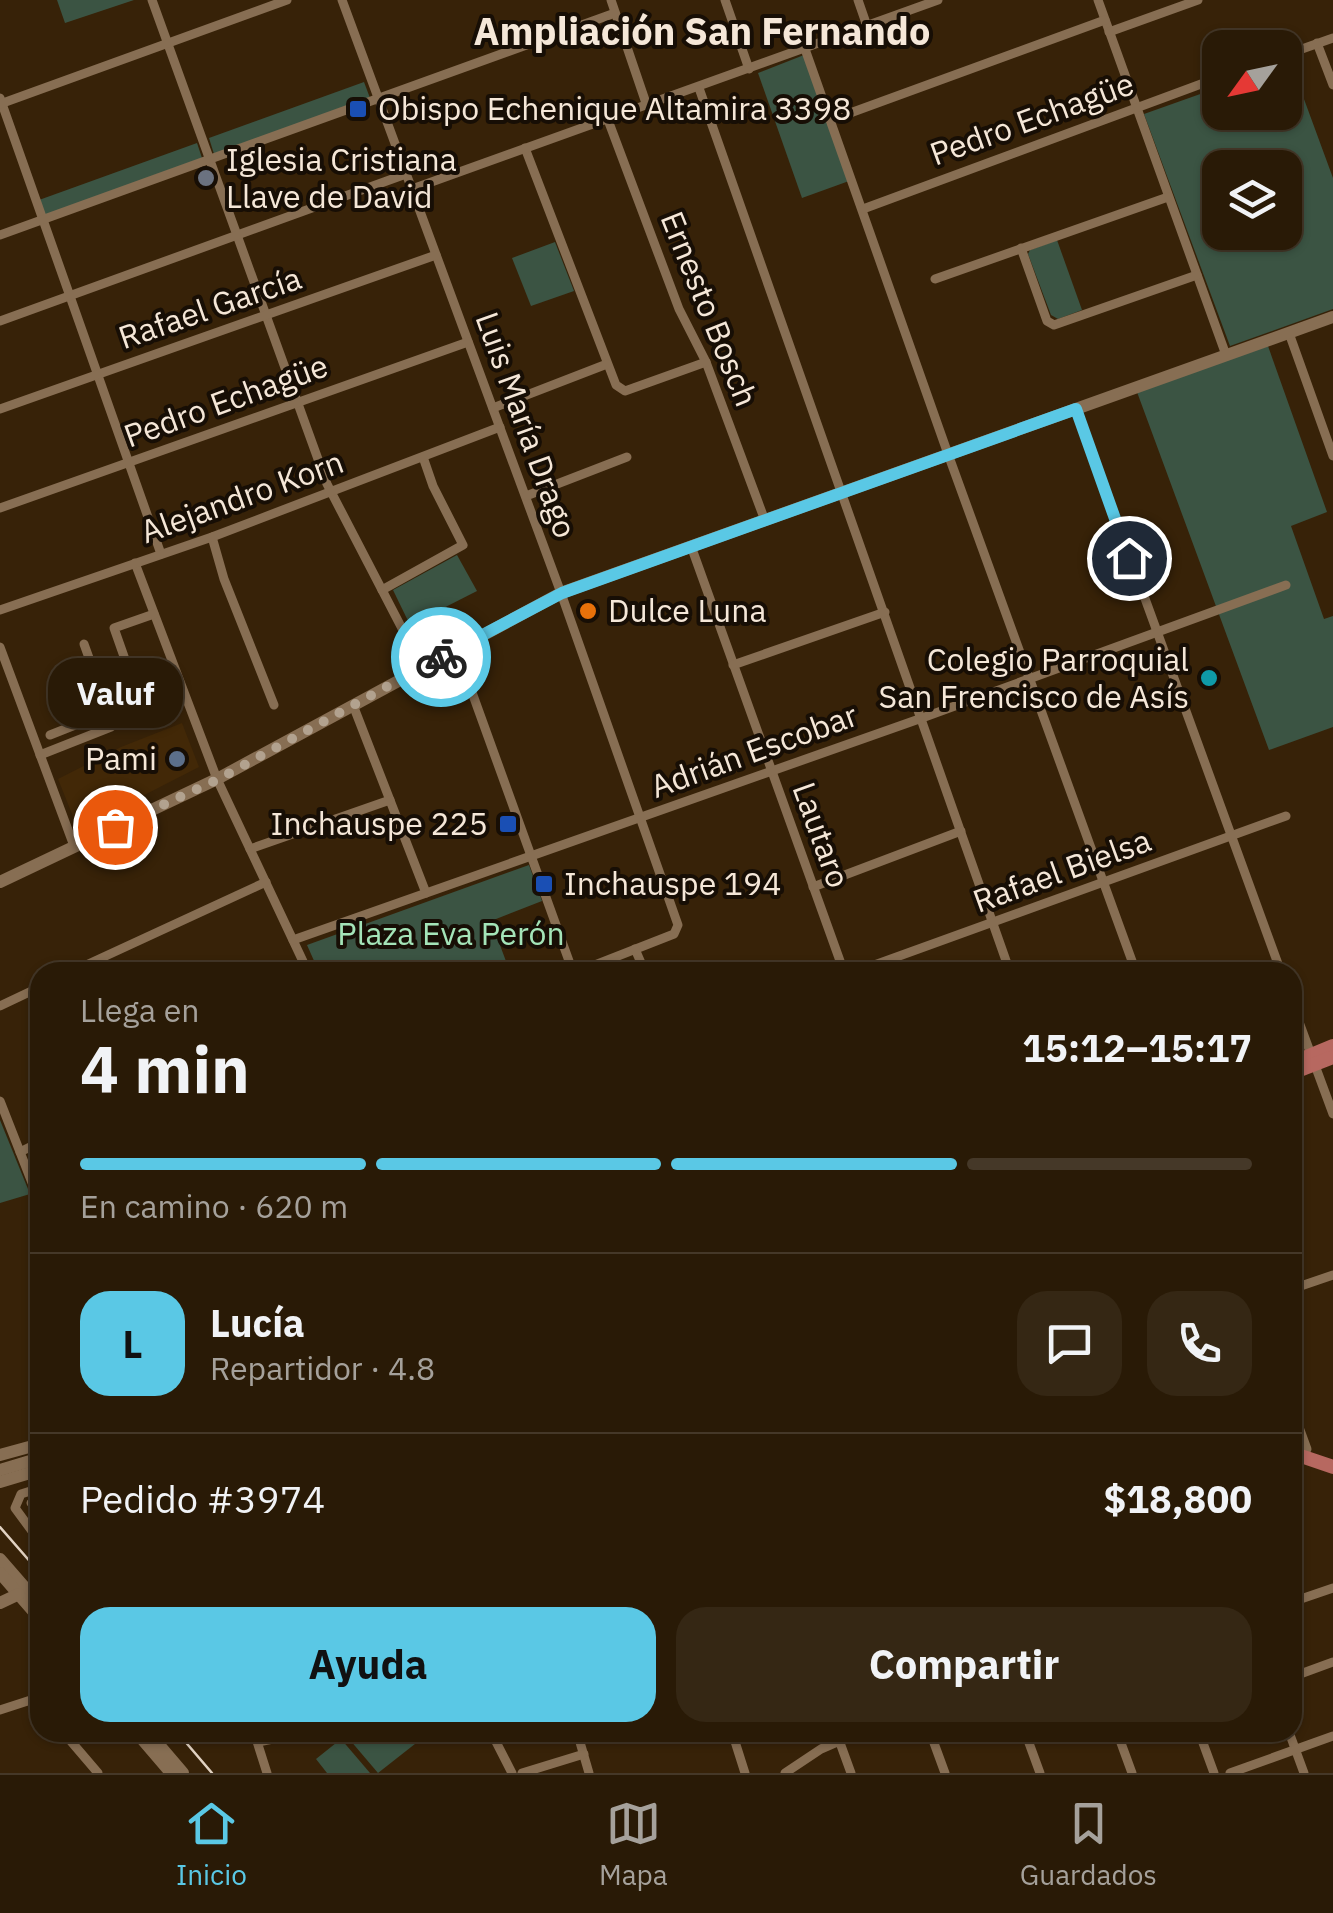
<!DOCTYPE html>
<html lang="es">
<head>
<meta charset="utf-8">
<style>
	:root { --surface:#291a06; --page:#352714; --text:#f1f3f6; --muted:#a5a19b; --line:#453828; --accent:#5ac8e5 }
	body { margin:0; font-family:"IBM Plex Sans",sans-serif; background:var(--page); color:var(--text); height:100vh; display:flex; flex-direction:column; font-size:38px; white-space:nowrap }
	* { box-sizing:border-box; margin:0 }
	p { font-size:32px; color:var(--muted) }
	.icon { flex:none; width:55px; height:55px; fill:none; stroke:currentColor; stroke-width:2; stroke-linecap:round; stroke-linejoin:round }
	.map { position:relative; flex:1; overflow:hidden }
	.panel { position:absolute; left:30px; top:962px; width:1272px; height:780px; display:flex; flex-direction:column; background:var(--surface); border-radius:30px; box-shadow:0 2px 8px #0004,0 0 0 2px var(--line) }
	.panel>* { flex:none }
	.needle { width:65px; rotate:237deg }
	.controls { position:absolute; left:1202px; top:30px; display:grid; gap:20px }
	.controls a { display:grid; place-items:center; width:100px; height:100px; border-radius:20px; background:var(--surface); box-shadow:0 2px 8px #0004,0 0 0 2px var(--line); font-size:50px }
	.pin { position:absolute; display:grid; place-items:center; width:85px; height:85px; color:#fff; margin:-42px; border:5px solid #fff; border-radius:50%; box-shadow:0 2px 10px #0007 }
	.courier { position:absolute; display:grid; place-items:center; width:100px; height:100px; margin:-50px; border:8px solid #5ac8e5; border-radius:50%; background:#fff; color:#222; box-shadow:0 2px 12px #0007 }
	.bubble { position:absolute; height:70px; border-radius:30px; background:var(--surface); box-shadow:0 2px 8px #0004,0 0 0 2px var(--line); font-size:32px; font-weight:700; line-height:70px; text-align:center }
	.overview em { font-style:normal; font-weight:700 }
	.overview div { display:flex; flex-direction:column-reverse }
	.overview { display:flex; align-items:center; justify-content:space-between; height:170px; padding:0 50px }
	h1 { font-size:65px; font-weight:700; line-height:75px }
	.bar { display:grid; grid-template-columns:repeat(4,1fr); gap:15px 10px; align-content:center; height:120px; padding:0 50px }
	.bar i { height:12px; border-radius:8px; background:var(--line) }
	.bar .current { background:var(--accent) }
	.bar p { grid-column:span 4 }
	.line { display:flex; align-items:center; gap:25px; padding:0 50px; border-top:2px solid var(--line) }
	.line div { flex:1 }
	.round { display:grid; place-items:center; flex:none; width:105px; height:105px; border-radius:30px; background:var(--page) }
	.action { display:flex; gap:20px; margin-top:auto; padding:20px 50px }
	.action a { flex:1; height:115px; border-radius:30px; background:var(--accent); color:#111; font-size:40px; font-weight:700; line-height:115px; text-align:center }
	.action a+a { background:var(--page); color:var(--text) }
	.dock { display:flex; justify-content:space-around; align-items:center; height:140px; border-top:2px solid var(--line); background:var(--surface); font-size:28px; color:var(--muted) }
	.dock a { display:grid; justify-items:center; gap:5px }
	.dock .current { color:var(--accent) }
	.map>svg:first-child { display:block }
	.built { fill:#422807 }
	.green { fill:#3b5443; fill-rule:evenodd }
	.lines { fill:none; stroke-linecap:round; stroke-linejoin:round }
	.street { stroke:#876e53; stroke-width:9 }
	.secondary { stroke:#876e53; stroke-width:12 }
	.primary { stroke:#b76860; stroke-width:14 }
	.rail { stroke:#e1d2c2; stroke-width:2.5 }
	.done { stroke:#b2a28f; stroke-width:10; stroke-dasharray:0 18 }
	.route { stroke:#5ac8e5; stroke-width:12 }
	.transit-dot { fill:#1a4fb4; stroke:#170e05; stroke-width:4 }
	.worship-dot { fill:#6b7280; stroke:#170e05; stroke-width:4 }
	.food-dot { fill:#e8710a; stroke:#170e05; stroke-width:4 }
	.culture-dot { fill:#0f9aa8; stroke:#170e05; stroke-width:4 }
	.service-dot { fill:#5c6f8a; stroke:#170e05; stroke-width:4 }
	.labels { text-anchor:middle; stroke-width:8; stroke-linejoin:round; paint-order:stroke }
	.poi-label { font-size:32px; fill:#f5e7d8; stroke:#170e05; text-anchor:start }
	.street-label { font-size:32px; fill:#f5e7d8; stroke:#170e05 }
	.park-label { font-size:32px; fill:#a4e4b8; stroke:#170e05 }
	.quarter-label { font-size:38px; font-weight:bold; fill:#f5e7d8; stroke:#170e05 }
</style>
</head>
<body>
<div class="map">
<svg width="1333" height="1773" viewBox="0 0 1333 1773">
	<rect width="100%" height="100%" fill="#372208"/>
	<!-- built -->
	<polygon class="built" points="182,723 199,767 78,829 58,779 121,747"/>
	<!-- green -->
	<g class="green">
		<polygon points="57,0 134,0 65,23"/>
		<polygon points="804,55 849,181 802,198 758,73"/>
		<path d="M1290,61L1333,178V309L1230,346L1144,114L1220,87V112H1285V63ZM1220,168H1285V232H1220Z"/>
		<polygon points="364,82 370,98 214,154 209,138"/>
		<polygon points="197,143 202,158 45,215 39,200"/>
		<polygon points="1057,240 1082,310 1058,319 1051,315 1028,254 1030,250"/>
		<polygon points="555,242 574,291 531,306 512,258"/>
		<polygon points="1268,346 1327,512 1291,526 1324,619 1333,616 1333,727 1269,750 1137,392"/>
		<polygon points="457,555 477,591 410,625 393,590"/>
		<polygon points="529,865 542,901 491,921 510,972 319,972 307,945"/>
		<polygon points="0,1120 30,1194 0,1203"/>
		<polygon points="344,1733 415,1733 420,1740 378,1773"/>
		<polygon points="341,1739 370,1773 327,1773 316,1759"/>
	</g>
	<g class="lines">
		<!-- street -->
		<g class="street">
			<polyline points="152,0 327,484 422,667"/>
			<polyline points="342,0 561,593 678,925 674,934 577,972"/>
			<polyline points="611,0 647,106"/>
			<polyline points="725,0 749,69"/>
			<polyline points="858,0 867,26"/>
			<polyline points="1098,0 1226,355"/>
			<polyline points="1109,32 1198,0"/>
			<polyline points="1317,43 1333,85"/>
			<polyline points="805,49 948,454 1136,972"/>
			<polyline points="1285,55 1333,38"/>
			<polyline points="699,88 1010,972"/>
			<polyline points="0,98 161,554"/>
			<polyline points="0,104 287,0"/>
			<polyline points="608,120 679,309 706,362 764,518"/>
			<polyline points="831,120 1105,20"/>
			<polyline points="525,148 616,385 625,391 706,362"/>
			<polyline points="412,189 938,0"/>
			<polyline points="863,209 1220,77"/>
			<polyline points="0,235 615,13"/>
			<polyline points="1021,248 1047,321 1054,325 1197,275"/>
			<polyline points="935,279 1168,197"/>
			<polyline points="0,321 406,174"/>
			<polyline points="1289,333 1333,456"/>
			<polyline points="493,408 607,364"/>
			<polyline points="0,409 436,255"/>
			<polyline points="1076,409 1281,972"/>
			<polyline points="526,496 627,457"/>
			<polyline points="0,508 468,342"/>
			<polyline points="212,537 224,579 274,705"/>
			<polyline points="691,546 844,972"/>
			<polyline points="135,563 217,779 308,972"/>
			<polyline points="382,590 463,545 433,486 423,457"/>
			<polyline points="0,610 212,537 500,427"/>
			<polyline points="0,647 74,846"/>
			<polyline points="456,648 573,972"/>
			<polyline points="127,665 114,628 154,614"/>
			<polyline points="733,665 885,612"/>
			<polyline points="353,705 426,893"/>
			<polyline points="50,735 108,712"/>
			<polyline points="40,755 111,727 112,722 84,644"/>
			<polyline points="250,849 390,800"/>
			<polyline points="813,887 961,831"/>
			<polyline points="293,940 922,718 1286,585"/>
			<polyline points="635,949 645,972"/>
			<polyline points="71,972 266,882"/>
			<polyline points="855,972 1286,816"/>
			<polyline points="1292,1003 1333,1114"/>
			<polyline points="0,1006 40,987"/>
			<polyline points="0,1101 40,1203"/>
			<polyline points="20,1152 40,1142"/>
			<polyline points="1292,1289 1333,1275"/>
			<polyline points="1292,1408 1307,1449"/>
			<polyline points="40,1488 21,1494 15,1508 40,1542"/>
			<polyline points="31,1503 40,1501"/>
			<polyline points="1292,1602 1333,1588"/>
			<polyline points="1292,1677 1333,1662"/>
			<polyline points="0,1710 40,1697"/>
			<polyline points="63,1732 98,1773"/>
			<polyline points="254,1732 267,1773"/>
			<polyline points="491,1732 512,1773"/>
			<polyline points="577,1732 589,1773"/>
			<polyline points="732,1732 745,1773"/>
			<polyline points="930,1732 945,1773"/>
			<polyline points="1025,1732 1040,1773"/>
			<polyline points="1117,1732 1132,1773"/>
			<polyline points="1199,1732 1214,1773"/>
			<polyline points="1289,1732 1304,1773"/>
			<polyline points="839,1740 851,1773"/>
			<polyline points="258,1742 308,1732"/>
			<polyline points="522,1773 584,1754"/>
			<polyline points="785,1773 821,1749 860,1732"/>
			<polyline points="1230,1773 1333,1736"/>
		</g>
		<!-- secondary -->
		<g class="secondary">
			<polyline points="0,882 217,779 561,593 1333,317"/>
			<polyline points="0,1455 40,1444"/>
			<polyline points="0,1470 40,1458"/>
			<polyline points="0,1482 40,1470"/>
			<polyline points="0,1559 40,1605"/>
			<polyline points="0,1573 40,1619"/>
			<polyline points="0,1603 19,1594"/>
			<polyline points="136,1732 171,1773"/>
			<polyline points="148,1732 183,1773"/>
		</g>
		<!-- primary -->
		<g class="primary">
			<polyline points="1292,1063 1333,1046"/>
			<polyline points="1292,1073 1333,1057"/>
			<polyline points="1292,1453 1333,1467"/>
		</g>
		<!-- rail -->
		<g class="rail">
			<polyline points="0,1527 40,1573"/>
			<polyline points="177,1732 212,1773"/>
		</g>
	</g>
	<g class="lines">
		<!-- done -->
		<polyline class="done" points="115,827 217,780 441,657"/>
		<!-- route -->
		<polyline class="route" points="441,657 562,593 1076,409 1129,558"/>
	</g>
	<!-- markers -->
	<g class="transit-dot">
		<rect x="348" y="99" width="20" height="20" rx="5"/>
		<rect x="498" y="814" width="20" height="20" rx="5"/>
		<rect x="534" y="874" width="20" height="20" rx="5"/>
	</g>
	<circle class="worship-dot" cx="206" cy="178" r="10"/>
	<circle class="food-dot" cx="588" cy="611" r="10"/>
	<circle class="culture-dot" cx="1209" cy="678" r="10"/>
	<circle class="service-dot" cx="177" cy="759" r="10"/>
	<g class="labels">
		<!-- poi labels -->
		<g class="poi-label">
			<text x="378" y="120">Obispo Echenique Altamira 3398</text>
			<text x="226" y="171">Iglesia Cristiana<tspan x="226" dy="37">Llave de David</tspan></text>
			<text x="608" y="622">Dulce Luna</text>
			<text x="1189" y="671" text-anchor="end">Colegio Parroquial<tspan x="1189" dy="37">San Frencisco de Asís</tspan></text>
			<text x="157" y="770" text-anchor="end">Pami</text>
			<text x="488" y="835" text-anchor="end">Inchauspe 225</text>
			<text x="564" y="895">Inchauspe 194</text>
		</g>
		<!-- street labels -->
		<g class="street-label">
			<text transform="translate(1032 119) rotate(-20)" y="11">Pedro Echagüe</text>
			<text transform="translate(210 308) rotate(-19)" y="11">Rafael García</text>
			<text transform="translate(709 309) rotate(68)" y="11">Ernesto Bosch</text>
			<text transform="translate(226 401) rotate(-20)" y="11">Pedro Echagüe</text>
			<text transform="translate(526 425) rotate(70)" y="11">Luis María Drago</text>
			<text transform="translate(242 497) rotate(-20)" y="11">Alejandro Korn</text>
			<text transform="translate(754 751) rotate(-20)" y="11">Adrián Escobar</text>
			<text transform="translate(821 835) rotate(70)" y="11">Lautaro</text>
			<text transform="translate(1062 871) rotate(-20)" y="11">Rafael Bielsa</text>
		</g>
		<!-- park labels -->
		<g class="park-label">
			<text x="451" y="945">Plaza Eva Perón</text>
		</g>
		<!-- quarter labels -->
		<g class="quarter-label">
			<text x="702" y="45">Ampliación San Fernando</text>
		</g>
	</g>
</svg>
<div class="controls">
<a><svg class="needle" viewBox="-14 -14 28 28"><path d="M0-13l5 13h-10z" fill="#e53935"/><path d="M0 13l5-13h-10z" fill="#a5a19b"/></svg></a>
<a><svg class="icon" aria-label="layers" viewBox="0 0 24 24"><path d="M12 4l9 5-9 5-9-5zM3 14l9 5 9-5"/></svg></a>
</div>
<div class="pin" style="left:115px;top:827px;background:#ea580c"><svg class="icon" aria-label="bag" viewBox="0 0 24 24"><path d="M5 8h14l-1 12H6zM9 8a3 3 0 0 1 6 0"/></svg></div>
<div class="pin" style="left:1129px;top:558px;background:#1f2937"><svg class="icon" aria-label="home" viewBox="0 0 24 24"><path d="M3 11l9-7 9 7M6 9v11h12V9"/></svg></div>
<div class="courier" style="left:441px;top:657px"><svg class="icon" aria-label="bike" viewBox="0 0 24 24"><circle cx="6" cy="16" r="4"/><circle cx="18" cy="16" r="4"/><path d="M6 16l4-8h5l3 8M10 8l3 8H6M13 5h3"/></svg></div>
<div class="bubble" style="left:48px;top:658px;width:135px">Valuf</div>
<section class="panel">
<div class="overview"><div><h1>4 min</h1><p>Llega en</p></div><em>15:12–15:17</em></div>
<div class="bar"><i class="current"></i><i class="current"></i><i class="current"></i><i></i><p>En camino · 620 m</p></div>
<div class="line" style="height:180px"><b class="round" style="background:var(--accent);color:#111">L</b><div><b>Lucía</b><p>Repartidor · 4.8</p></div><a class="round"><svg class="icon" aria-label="chat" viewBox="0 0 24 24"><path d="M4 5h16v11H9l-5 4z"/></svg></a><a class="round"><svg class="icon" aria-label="phone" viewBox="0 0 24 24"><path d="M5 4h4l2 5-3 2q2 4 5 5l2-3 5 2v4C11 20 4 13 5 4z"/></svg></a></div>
<div class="line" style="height:130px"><div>Pedido #3974</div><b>$18,800</b></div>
<div class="action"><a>Ayuda</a><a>Compartir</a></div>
</section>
</div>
<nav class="dock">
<a class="current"><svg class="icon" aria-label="home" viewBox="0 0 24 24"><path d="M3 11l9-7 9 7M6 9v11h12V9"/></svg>Inicio</a>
<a><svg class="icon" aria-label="map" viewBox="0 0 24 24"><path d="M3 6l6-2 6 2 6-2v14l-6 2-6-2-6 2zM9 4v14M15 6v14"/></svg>Mapa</a>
<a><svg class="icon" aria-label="saved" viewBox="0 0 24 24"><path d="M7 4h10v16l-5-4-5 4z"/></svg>Guardados</a>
</nav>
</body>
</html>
